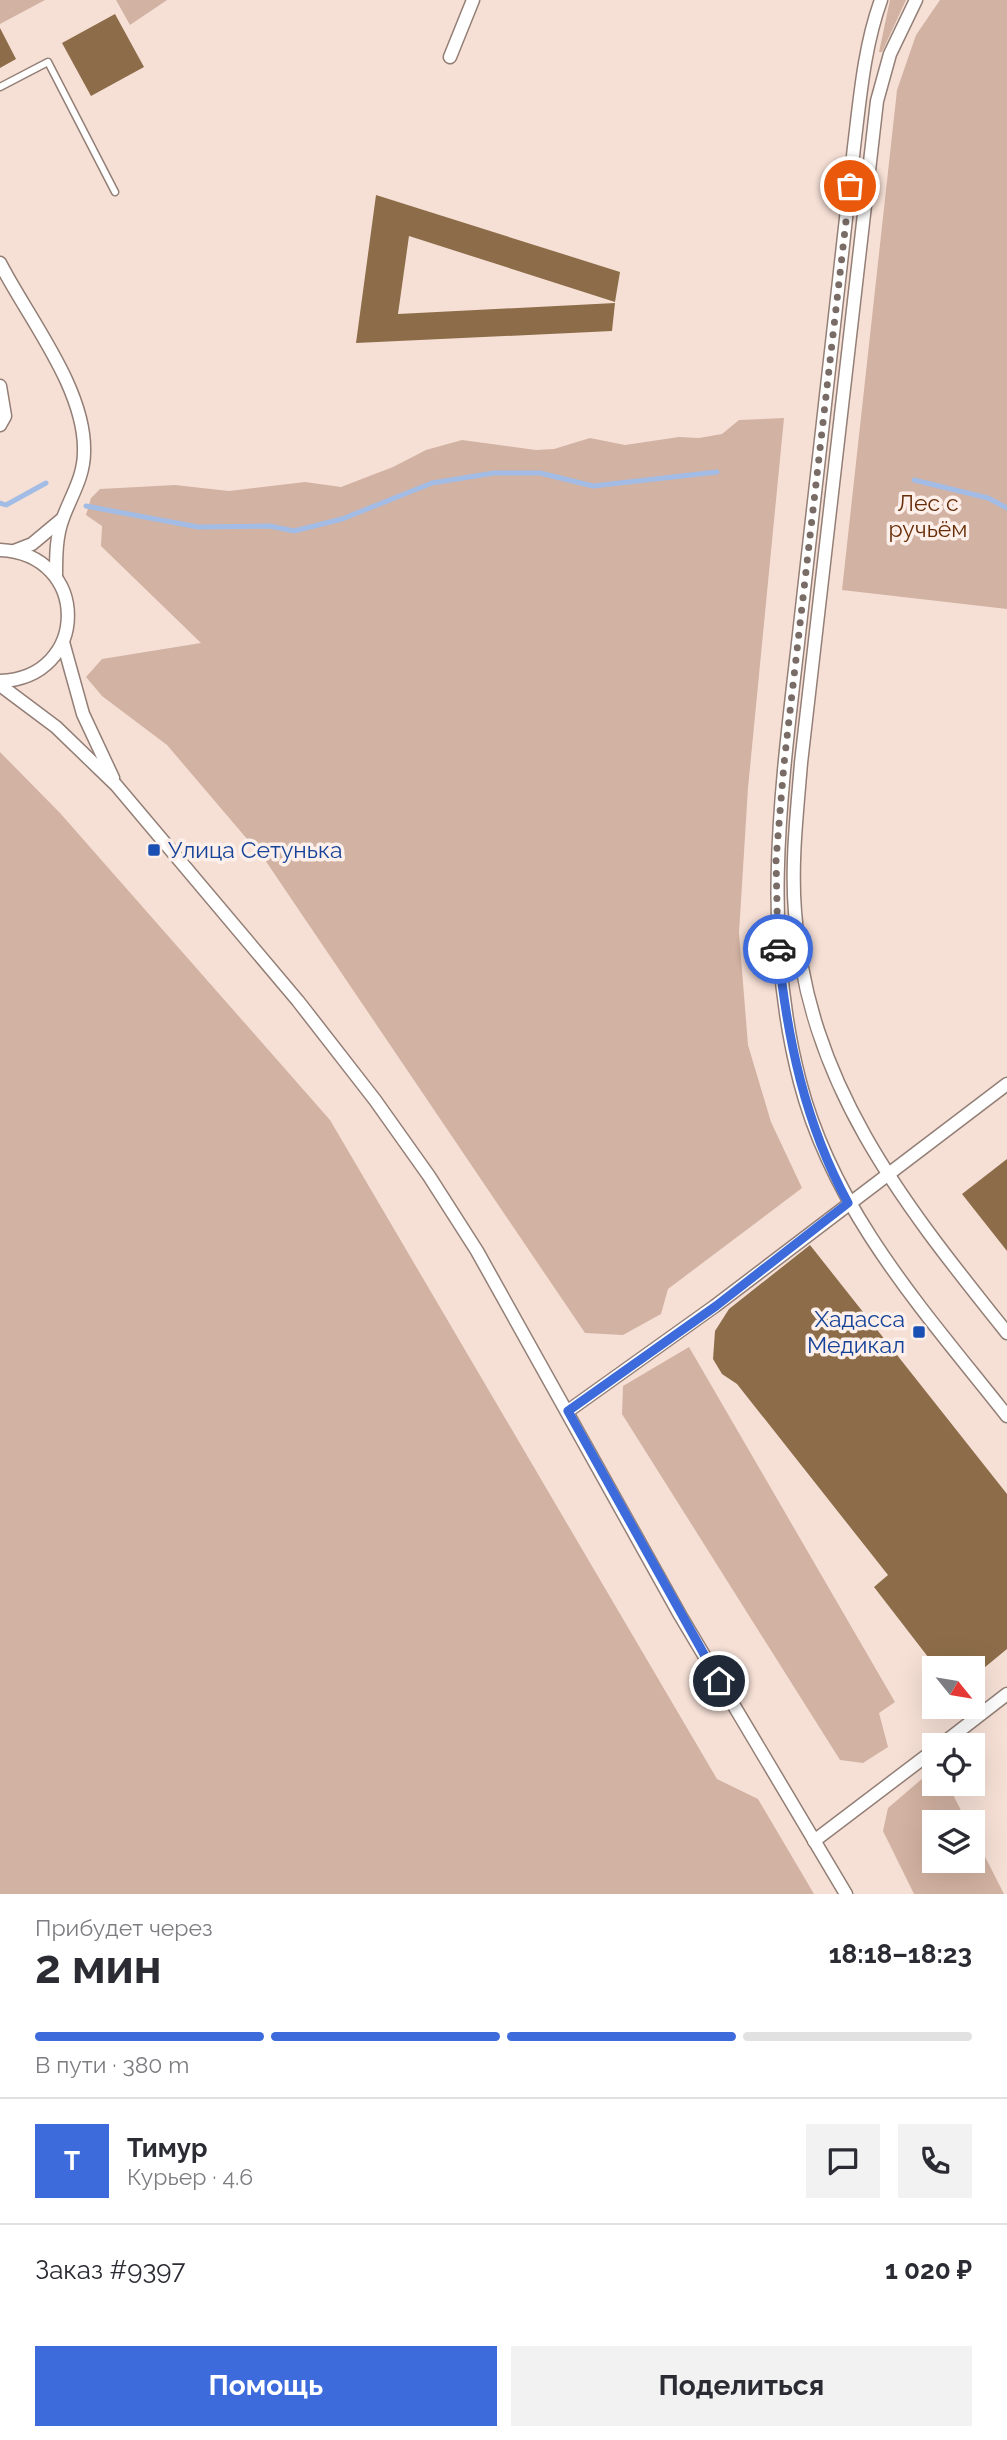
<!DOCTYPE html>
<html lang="ru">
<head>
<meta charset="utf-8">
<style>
	:root { --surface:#fff; --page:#f2f2f3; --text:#2b2b33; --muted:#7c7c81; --line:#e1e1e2; --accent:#3d6bdc }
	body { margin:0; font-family:Raleway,sans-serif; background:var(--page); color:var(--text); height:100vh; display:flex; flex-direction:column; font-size:26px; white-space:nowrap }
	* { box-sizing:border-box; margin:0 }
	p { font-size:23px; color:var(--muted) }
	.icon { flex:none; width:38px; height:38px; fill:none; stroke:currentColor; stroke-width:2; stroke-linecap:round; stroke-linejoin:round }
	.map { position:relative; height:1894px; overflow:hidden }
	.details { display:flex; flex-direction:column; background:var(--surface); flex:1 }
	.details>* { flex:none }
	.needle { width:46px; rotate:120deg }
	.fabs { position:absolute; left:922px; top:1656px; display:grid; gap:14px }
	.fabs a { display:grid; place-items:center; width:63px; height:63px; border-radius:0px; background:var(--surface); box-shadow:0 7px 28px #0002; font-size:35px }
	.pin { position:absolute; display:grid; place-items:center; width:60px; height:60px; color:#fff; margin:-30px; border:4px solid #fff; border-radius:50%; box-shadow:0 2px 7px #0007 }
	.courier { position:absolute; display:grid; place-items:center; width:70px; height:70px; margin:-35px; border:5px solid #3d6bdc; border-radius:50%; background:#fff; color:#222; box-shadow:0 2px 9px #0007 }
	.head em { font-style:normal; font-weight:700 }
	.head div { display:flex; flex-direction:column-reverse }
	.head { display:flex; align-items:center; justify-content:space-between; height:119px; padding:0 35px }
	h1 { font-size:46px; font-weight:700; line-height:52px }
	.bar { display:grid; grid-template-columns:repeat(4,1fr); gap:10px 7px; align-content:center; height:84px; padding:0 35px }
	.bar i { height:9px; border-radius:5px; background:var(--line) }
	.bar .current { background:var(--accent) }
	.bar p { grid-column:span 4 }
	.line { display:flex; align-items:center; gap:18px; padding:0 35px; border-top:2px solid var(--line) }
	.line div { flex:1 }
	.round { display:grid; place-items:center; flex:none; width:74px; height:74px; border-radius:0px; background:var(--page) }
	.button { display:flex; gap:14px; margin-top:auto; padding:14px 35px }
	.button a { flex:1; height:80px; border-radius:0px; background:var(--accent); color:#fff; font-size:28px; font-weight:700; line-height:80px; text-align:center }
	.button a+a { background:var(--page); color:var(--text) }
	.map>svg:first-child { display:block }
	.green { fill:#d2b2a2 }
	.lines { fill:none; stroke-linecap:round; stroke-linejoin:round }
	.stream { stroke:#a2bce5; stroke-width:5 }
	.building { fill:#8d6d49 }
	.service-casing { stroke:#937f76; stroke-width:9 }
	.minor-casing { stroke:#937f76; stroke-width:15 }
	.service { stroke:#fff; stroke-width:6 }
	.minor { stroke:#fff; stroke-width:12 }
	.done { stroke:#796c66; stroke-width:7; stroke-dasharray:0 12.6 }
	.route { stroke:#3d6bdc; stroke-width:9 }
	.transit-dot { fill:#1a4fb4; stroke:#fdefe9; stroke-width:2.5 }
	.labels { text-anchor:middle; stroke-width:7; stroke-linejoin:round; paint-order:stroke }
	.park-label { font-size:23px; fill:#672d09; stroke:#fdefe9 }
	.transit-label { font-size:23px; fill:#164399; stroke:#fdefe9; text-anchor:start }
</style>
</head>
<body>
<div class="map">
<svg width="1007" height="1894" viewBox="0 0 1007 1894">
	<rect width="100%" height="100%" fill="#f6e0d6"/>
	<!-- green -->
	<g class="green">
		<polygon points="0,0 45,0 0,24"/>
		<polygon points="116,0 167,0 130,25"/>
		<polygon points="890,0 906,0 882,52 879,52"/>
		<polygon points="940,0 1007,0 1007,609 842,590 897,90 916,35"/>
		<polygon points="784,418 748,788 739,933 748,1045 771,1122 802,1188 668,1289 661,1314 623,1335 585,1333 265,860 167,745 102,696 86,677 102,659 201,643 101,546 102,526 86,515 91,498 100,489 175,485 229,491 305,482 341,487 393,467 426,450 462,440 536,450 554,449 590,438 625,445 679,437 699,438 722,434 739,420"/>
		<polygon points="0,752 60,813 330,1120 717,1779 758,1799 814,1894 0,1894"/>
		<polygon points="689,1347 895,1702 879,1713 888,1747 863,1763 840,1760 622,1414 623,1386"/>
		<polygon points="930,1772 934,1775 934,1783 947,1783 967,1822 934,1822 934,1860 973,1860 973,1833 1004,1894 914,1894 883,1831 888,1808"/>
	</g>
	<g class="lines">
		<!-- stream -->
		<g class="stream">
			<polyline points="914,480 988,498 1007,508"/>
			<polyline points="0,503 6,505 46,483"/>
			<polyline points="86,506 198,527 270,526 294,531 342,519 432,483 494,473 540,473 593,486 717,472"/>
		</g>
	</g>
	<!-- building -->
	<g class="building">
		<polygon points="115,14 144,67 91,96 62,43"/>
		<polygon points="0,28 16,59 0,68"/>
		<polygon points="376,195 620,272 615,302 409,236 398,314 615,303 612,331 356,343"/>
		<polygon points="1007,1159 1007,1251 962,1194"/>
		<polygon points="810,1245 1007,1494 1007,1649 973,1677 973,1668 935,1666 874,1587 888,1575 737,1384 722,1374 713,1359 715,1331 729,1309"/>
	</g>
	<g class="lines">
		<!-- service casing -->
		<g class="service-casing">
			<polyline id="service" points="0,87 48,62 115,192"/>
		</g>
		<!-- minor casing -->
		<g class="minor-casing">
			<g id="minor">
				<path d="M881,0C864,47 860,98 854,147C847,206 841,266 834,325C821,434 809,543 797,652C780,798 762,937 800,1082C834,1213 925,1312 1007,1416"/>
				<path d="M916,0L890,54L877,101L801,763C797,813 791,863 795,912C807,1085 904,1204 1007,1333"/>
				<polyline points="450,57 473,0"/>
				<path d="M0,263C28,318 86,389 84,452C84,477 71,496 63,518C56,536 56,557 56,576"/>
				<polyline points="0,386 5,416 0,425"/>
				<path d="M0,550C91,554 90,678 0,681"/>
				<polyline points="14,551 32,544 62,519"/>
				<polyline points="63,642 83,714 113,778"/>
				<polyline points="0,685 56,727 116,785 298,1001 375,1100 429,1176 477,1251 680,1615 846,1894"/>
				<polyline points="568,1411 715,1306 1007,1084"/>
				<polyline points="941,1745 1007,1694"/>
				<polyline points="814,1841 934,1750"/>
			</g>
		</g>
		<!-- service -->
		<use href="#service" class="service"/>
		<!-- minor -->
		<use href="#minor" class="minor"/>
	</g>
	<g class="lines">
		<!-- done -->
		<polyline class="done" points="778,949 776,860 784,764 850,186"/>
		<!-- route -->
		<path class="route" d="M719,1681L568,1411L716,1306L848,1203C805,1124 787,1038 778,949"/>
	</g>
	<!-- markers -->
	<g class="transit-dot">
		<rect x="147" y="843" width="14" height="14" rx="3.5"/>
		<rect x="912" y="1325" width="14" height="14" rx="3.5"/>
	</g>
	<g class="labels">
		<!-- park labels -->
		<g class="park-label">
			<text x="928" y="511">Лес с<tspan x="928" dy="26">ручьём</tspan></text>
		</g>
		<!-- transit labels -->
		<g class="transit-label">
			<text x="168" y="858">Улица Сетунька</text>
			<text x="905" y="1327" text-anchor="end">Хадасса<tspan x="905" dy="26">Медикал</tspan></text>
		</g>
	</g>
</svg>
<div class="fabs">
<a><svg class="needle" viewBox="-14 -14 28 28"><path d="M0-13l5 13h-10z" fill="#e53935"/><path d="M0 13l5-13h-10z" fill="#7c7c81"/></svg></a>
<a><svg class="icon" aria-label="locate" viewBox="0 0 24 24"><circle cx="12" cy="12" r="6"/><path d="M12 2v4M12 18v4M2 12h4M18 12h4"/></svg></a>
<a><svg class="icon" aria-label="layers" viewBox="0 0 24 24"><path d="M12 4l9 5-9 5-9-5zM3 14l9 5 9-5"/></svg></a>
</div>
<div class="pin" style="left:850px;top:186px;background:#ea580c"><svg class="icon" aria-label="bag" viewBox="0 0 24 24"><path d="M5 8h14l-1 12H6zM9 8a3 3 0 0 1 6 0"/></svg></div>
<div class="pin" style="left:719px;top:1681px;background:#1f2937"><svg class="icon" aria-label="home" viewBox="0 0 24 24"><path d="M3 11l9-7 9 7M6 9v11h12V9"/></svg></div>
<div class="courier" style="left:778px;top:949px"><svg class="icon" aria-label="car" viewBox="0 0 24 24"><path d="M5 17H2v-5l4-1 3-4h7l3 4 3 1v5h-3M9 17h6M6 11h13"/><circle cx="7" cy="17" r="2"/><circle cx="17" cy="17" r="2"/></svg></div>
</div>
<section class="details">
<div class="head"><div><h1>2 мин</h1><p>Прибудет через</p></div><em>18:18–18:23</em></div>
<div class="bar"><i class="current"></i><i class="current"></i><i class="current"></i><i></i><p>В пути · 380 m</p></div>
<div class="line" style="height:126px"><b class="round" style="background:var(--accent);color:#fff">Т</b><div><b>Тимур</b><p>Курьер · 4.6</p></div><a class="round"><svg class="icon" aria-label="chat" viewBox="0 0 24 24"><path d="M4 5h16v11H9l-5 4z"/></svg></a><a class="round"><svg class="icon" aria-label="phone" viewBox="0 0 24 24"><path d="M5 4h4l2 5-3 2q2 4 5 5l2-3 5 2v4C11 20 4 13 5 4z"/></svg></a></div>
<div class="line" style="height:91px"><div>Заказ #9397</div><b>1 020 ₽</b></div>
<div class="button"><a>Помощь</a><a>Поделиться</a></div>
</section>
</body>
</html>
